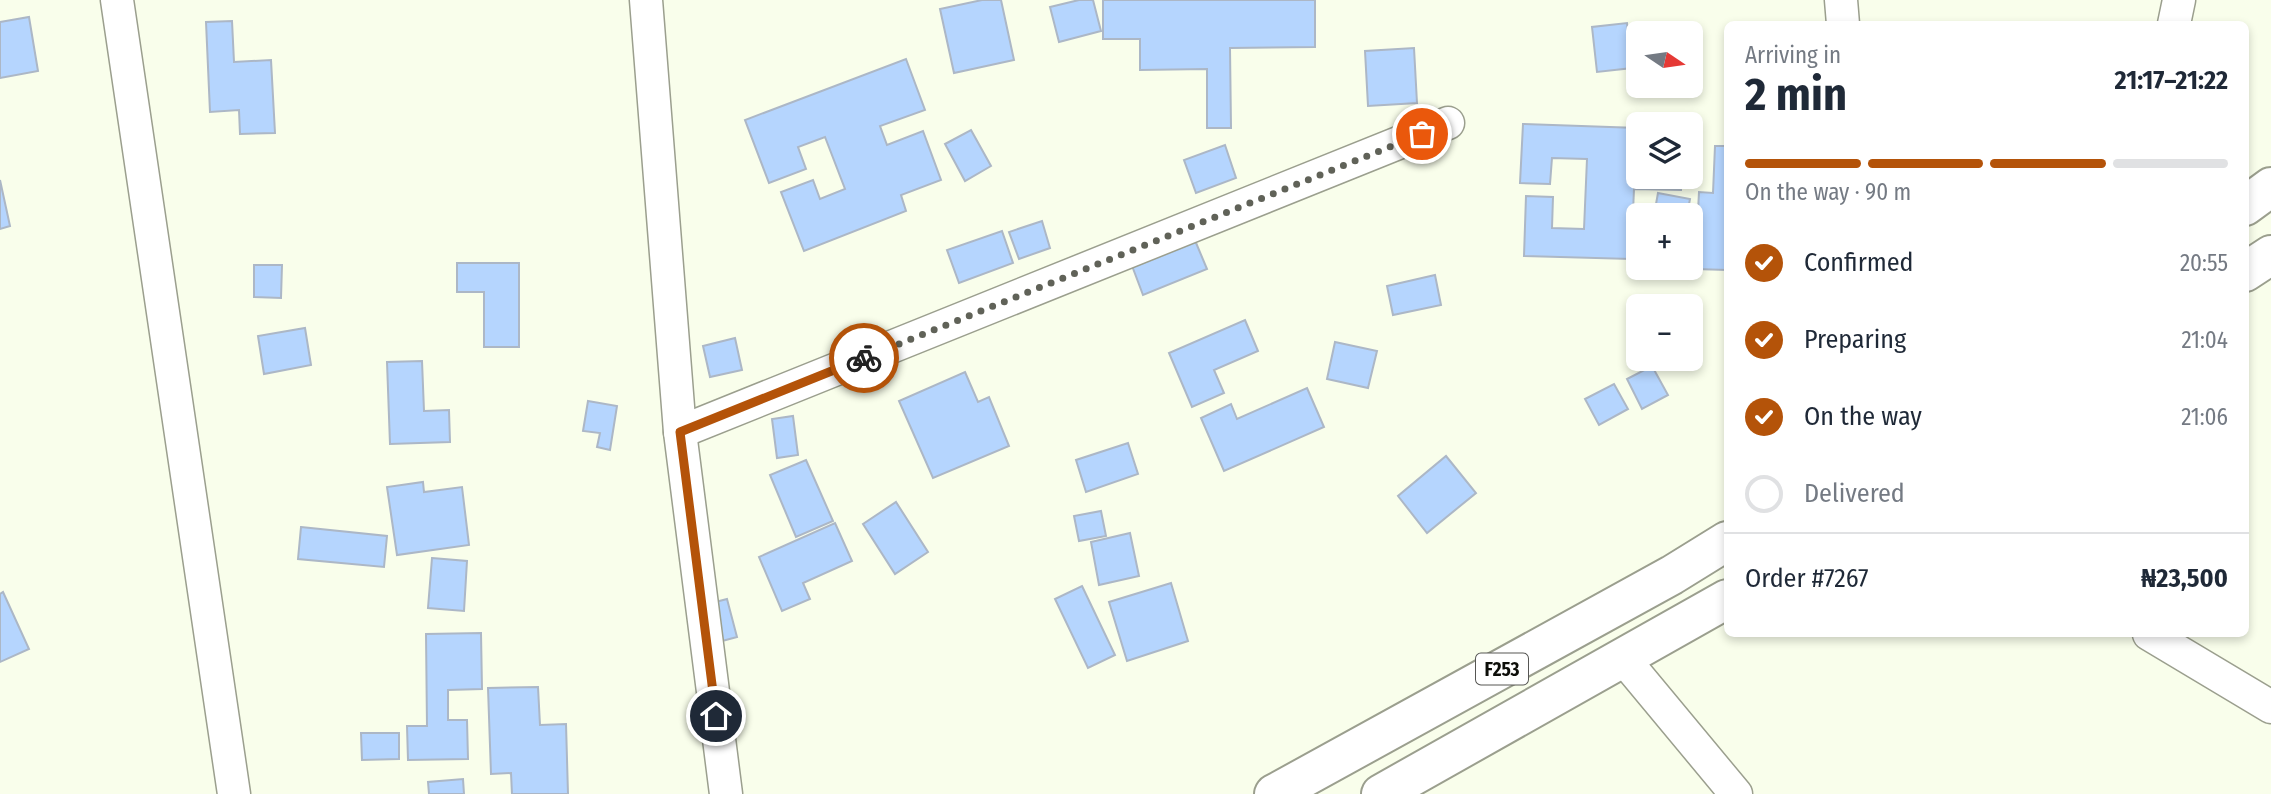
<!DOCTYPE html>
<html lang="en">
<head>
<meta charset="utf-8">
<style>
	:root { --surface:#fff; --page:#f6f6f7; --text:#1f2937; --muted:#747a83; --line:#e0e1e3; --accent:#b45309 }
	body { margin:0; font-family:"Fira Sans Condensed",sans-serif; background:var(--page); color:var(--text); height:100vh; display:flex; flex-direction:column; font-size:26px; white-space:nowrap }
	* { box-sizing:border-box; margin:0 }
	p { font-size:23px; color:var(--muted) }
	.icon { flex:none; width:38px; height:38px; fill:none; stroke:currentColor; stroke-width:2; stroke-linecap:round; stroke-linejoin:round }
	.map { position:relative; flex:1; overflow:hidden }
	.details { position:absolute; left:1724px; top:21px; width:525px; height:616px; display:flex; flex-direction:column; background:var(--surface); border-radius:10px; box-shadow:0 4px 10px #0003 }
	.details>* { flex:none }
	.needle { width:46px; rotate:103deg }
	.controls { position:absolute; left:1626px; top:21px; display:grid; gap:14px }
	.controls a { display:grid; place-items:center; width:77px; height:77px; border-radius:10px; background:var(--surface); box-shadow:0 4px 10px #0003; font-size:35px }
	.pin { position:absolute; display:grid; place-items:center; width:60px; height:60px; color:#fff; margin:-30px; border:4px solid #fff; border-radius:50%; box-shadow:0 2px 7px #0007 }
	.courier { position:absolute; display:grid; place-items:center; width:70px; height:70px; margin:-35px; border:5px solid #b45309; border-radius:50%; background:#fff; color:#222; box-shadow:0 2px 9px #0007 }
	.head em { font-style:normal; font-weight:700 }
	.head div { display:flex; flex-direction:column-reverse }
	.head { display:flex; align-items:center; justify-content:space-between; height:119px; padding:0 21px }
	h1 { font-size:46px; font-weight:700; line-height:52px }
	.bar { display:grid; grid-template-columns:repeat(4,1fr); gap:10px 7px; align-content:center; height:84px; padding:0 21px }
	.bar i { height:9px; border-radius:5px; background:var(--line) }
	.bar .on { background:var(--accent) }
	.bar p { grid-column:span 4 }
	.line { display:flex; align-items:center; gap:18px; padding:0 21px; border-top:2px solid var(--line) }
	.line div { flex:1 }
	ol { padding:0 21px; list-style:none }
	li { display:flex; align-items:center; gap:21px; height:77px }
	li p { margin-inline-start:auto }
	li .icon { padding:7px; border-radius:50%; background:var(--accent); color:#fff; stroke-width:4 }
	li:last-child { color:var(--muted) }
	li i { width:38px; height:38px; border:4px solid var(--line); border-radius:50% }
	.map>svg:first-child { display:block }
	.building { fill:#b5d5fe; stroke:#acb7c6; stroke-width:2 }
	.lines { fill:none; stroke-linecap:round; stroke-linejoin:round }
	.street-casing { stroke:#9b9f8e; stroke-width:35 }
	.primary-casing { stroke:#9b9f8e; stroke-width:42 }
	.street { stroke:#fff; stroke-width:32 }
	.primary { stroke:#fff; stroke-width:38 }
	.done { stroke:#606258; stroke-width:7; stroke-dasharray:0 12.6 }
	.route { stroke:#b45309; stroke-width:9 }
	.labels { text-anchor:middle; stroke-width:5; stroke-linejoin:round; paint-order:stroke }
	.shield { fill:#fff; stroke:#565653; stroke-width:2 }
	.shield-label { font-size:19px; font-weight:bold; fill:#0d0e09 }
</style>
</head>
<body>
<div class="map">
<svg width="2271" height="794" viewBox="0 0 2271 794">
	<rect width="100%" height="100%" fill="#f9feeb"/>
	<!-- building -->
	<g class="building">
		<polygon points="982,0 1001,0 1014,60 954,73 940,9"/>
		<polygon points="1079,0 1093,0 1101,31 1059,42 1050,7"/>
		<polygon points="1103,0 1315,0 1315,47 1230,48 1231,128 1207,128 1207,69 1140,70 1140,39 1103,39"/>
		<polygon points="29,17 38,71 0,78 0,22"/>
		<polygon points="232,21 234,62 271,60 275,133 240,134 239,110 210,112 206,22"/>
		<polygon points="1627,23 1632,68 1597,72 1592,27"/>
		<polygon points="1414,48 1417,103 1368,106 1365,51"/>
		<polygon points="906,59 925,110 880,126 887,145 923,131 941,180 901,195 906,211 804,251 781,192 813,180 820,199 845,189 825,137 798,147 806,169 769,183 745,120"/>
		<polygon points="1523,124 1638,128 1638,177 1681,177 1681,190 1634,189 1631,259 1524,256 1526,196 1553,197 1552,228 1584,229 1587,159 1552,158 1550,184 1520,183"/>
		<polygon points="971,130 991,166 965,181 945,144"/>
		<polygon points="1225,145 1236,178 1196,193 1184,160"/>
		<polygon points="1715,146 1727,146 1727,270 1695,269 1699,192 1713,193"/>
		<polygon points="0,180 10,226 0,229"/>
		<polygon points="1658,193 1690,199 1687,215 1654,215"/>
		<polygon points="1042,221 1050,248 1019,259 1009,232"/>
		<polygon points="1002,231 1013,263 959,283 947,250"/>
		<polygon points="1194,238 1207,269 1143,295 1131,263"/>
		<polygon points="457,263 519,263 519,347 484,347 484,292 457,292"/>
		<polygon points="254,265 282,265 281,298 254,297"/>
		<polygon points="1435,275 1441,305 1393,315 1387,286"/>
		<polygon points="1245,320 1258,351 1214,370 1224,393 1192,407 1169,353"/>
		<polygon points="305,328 311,365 264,374 258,336"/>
		<polygon points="735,338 742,370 710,377 703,346"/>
		<polygon points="1335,342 1377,351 1368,388 1327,379"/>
		<polygon points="422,361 424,411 449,410 450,442 390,444 387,362"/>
		<polygon points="1652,366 1668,395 1642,409 1627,379"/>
		<polygon points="965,372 978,402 989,397 1009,446 933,478 899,401"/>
		<polygon points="1614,384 1628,409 1599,425 1585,399"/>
		<polygon points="1307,388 1324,427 1224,471 1201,418 1231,404 1237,419"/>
		<polygon points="588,401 617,406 610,450 597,447 600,433 583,431"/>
		<polygon points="793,416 798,455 777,458 772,419"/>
		<polygon points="1128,443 1138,474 1086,492 1076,460"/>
		<polygon points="1446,456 1476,493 1427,533 1398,496"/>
		<polygon points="806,460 833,521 796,537 770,475"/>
		<polygon points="423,482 424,492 462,487 469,545 397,555 387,487"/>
		<polygon points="896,502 928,552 895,574 863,524"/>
		<polygon points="1101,511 1106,536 1079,541 1074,516"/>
		<polygon points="835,523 852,561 803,583 810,599 782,611 759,557"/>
		<polygon points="301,527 387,536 384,567 298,559"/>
		<polygon points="1130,533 1139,576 1099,585 1091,542"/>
		<polygon points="432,558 467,561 464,611 428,608"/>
		<polygon points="1171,583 1188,641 1127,661 1109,602"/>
		<polygon points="1082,586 1115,655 1088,668 1055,599"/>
		<polygon points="3,592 29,649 0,662 0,594"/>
		<polygon points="727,599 737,637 711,644 700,606"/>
		<polygon points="481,633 482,689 448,690 448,720 467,720 468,759 408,760 407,726 427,726 426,634"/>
		<polygon points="538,687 540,725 566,724 568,794 512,794 511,773 491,774 488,688"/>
		<polygon points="361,733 399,733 399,759 362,760"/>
		<polygon points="463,779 464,794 429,794 428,782"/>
	</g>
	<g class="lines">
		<!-- street casing -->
		<g class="street-casing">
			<g id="street">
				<polyline points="117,0 234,794"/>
				<polyline points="646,0 680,432 726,794"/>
				<polyline points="1841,0 1843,24"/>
				<polyline points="2174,24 2179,0"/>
				<polyline points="680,432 1448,123"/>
				<polyline points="2149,634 2271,707"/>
				<polyline points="1623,658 1736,794"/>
			</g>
		</g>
		<!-- primary casing -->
		<g class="primary-casing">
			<g id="primary">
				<polyline points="2245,206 2271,187"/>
				<polyline points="2245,272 2271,255"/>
				<polyline points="1274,794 1672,575 1727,541"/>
				<polyline points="1381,794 1727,599"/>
			</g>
		</g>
		<!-- street -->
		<use href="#street" class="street"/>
		<!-- primary -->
		<use href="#primary" class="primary"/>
	</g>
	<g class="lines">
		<!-- done -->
		<polyline class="done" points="864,358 1422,134"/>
		<!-- route -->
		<polyline class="route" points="716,716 680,432 864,358"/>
	</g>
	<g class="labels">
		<!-- shield labels -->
		<rect class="shield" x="1476" y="653.5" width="52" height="31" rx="5"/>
		<g class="shield-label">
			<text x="1502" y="676">F253</text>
		</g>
	</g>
</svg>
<div class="controls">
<a><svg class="needle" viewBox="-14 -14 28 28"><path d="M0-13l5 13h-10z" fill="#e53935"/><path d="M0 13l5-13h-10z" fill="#747a83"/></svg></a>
<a><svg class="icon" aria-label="layers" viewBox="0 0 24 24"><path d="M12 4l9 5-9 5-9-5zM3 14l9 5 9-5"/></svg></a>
<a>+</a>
<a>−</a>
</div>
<div class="pin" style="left:1422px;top:134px;background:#ea580c"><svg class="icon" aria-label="bag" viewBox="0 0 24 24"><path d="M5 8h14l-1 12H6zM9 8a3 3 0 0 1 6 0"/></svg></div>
<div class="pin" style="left:716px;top:716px;background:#1f2937"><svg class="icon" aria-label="home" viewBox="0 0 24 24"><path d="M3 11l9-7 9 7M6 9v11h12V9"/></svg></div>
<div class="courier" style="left:864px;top:358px"><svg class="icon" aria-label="bike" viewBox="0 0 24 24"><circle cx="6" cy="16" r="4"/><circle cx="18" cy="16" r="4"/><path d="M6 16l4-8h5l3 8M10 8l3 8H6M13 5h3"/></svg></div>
<section class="details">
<div class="head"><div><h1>2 min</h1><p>Arriving in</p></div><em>21:17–21:22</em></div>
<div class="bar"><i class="on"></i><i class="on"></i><i class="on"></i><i></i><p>On the way · 90 m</p></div>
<ol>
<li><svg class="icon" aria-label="check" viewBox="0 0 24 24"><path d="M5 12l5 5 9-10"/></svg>Confirmed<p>20:55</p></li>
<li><svg class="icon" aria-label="check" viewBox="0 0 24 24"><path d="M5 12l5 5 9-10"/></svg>Preparing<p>21:04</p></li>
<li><svg class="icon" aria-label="check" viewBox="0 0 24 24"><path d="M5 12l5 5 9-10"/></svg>On the way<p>21:06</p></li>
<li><i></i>Delivered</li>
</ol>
<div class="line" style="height:91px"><div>Order #7267</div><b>₦23,500</b></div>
</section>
</div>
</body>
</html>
